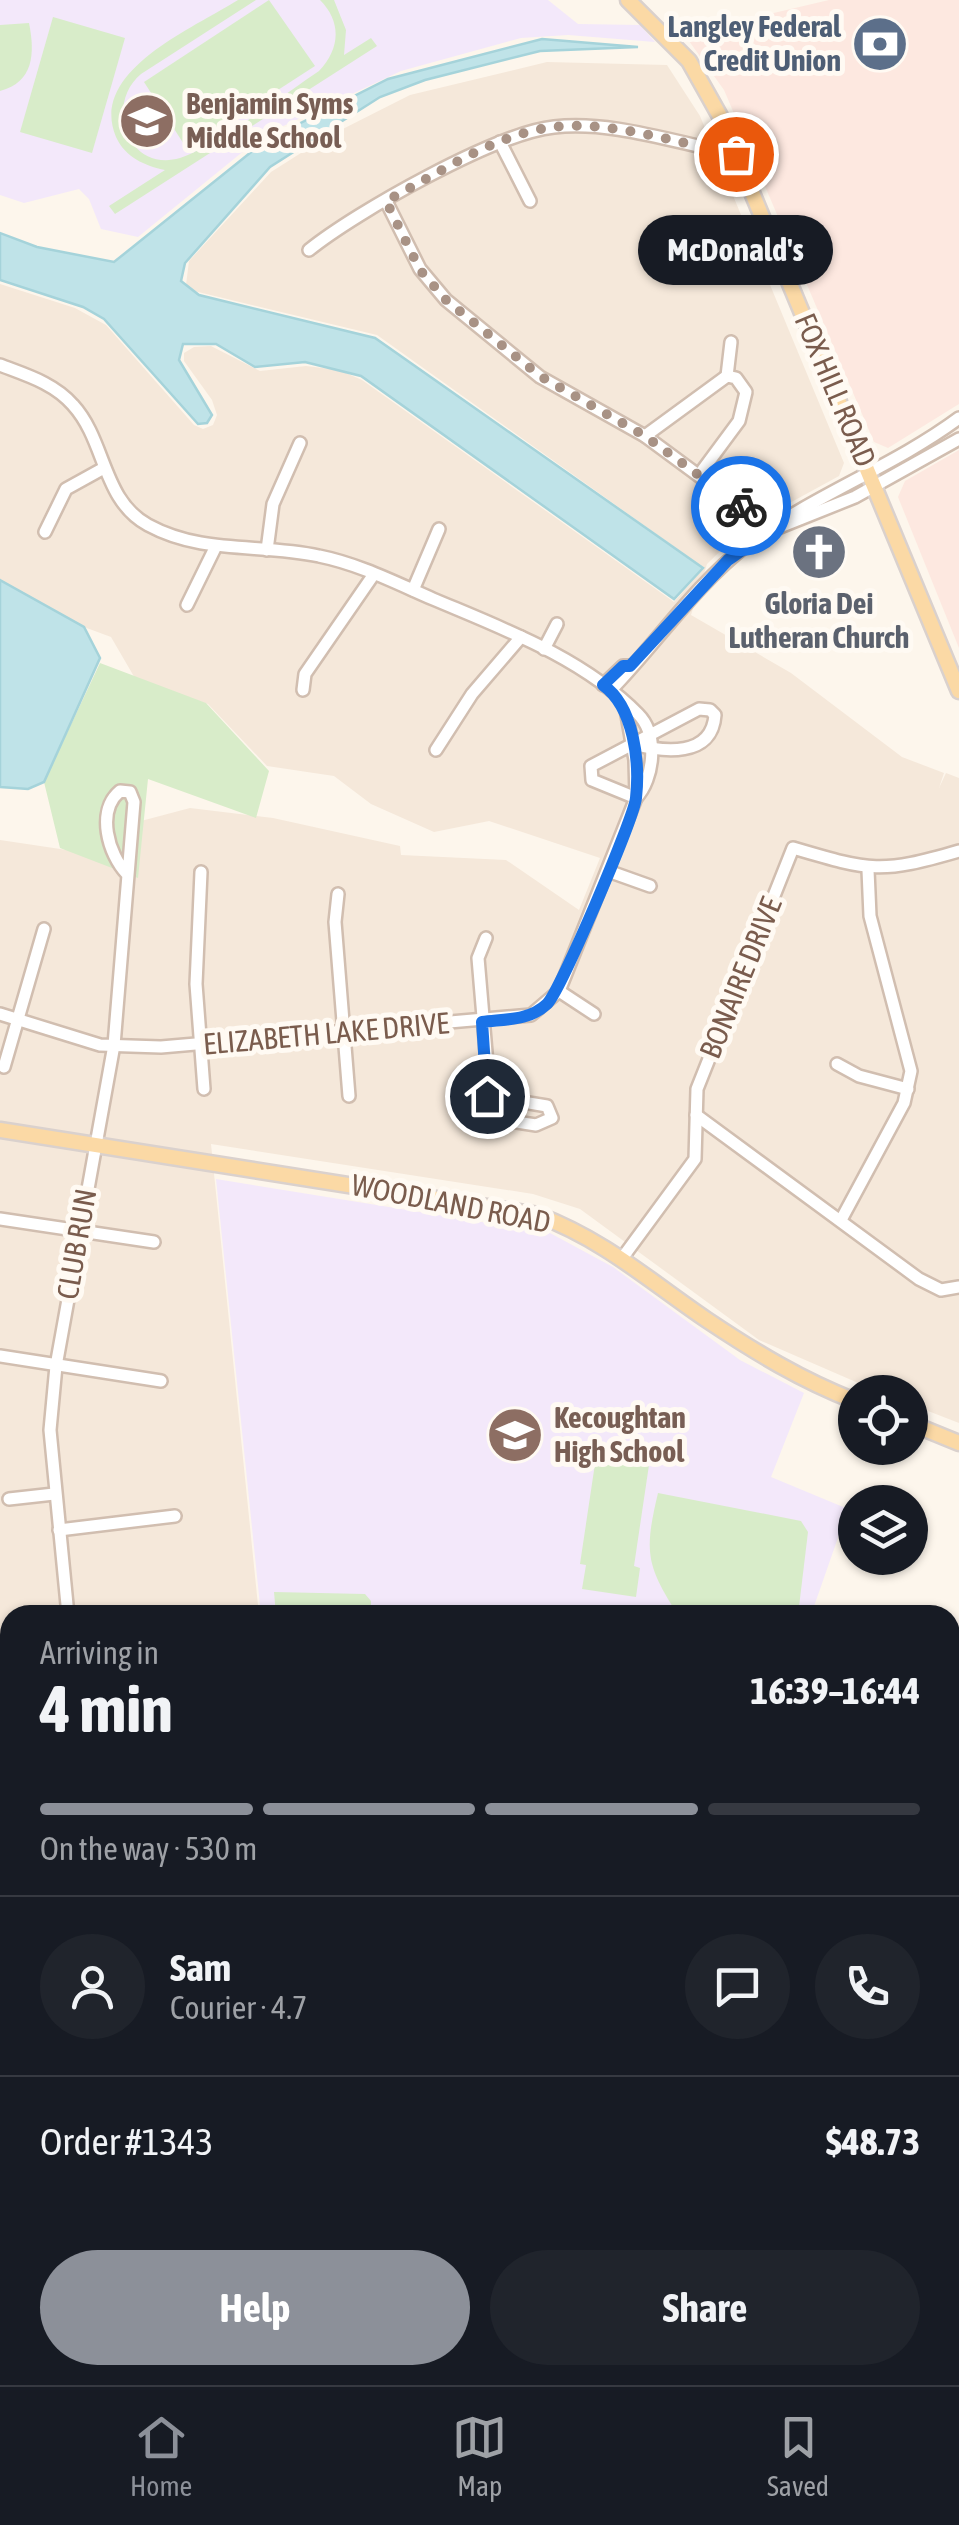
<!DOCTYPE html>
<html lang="en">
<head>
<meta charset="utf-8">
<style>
	:root { --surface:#171b24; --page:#20242c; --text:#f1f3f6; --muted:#9ea1a6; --line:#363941; --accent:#8c9099 }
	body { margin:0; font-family:"Asap Condensed",sans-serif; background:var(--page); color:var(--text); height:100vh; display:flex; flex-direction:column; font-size:38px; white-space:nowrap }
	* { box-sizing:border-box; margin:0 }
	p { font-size:32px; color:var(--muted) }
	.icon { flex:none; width:55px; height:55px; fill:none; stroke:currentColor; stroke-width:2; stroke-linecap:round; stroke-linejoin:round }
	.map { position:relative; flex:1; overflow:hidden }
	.drawer { position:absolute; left:0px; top:1605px; width:960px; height:780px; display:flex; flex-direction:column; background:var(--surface); border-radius:30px 30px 0 0; box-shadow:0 2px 8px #0004 }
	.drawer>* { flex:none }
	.tools { position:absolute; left:838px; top:1375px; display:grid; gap:20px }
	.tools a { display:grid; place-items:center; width:90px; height:90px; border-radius:50%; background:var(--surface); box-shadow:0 2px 8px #0004; font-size:50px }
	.pin { position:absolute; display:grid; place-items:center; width:85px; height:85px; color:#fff; margin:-42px; border:5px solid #fff; border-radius:50%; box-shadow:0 2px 10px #0007 }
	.courier { position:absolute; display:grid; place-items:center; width:100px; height:100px; margin:-50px; border:8px solid #1a73e8; border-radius:50%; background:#fff; color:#222; box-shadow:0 2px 12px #0007 }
	.bubble { position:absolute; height:70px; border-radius:35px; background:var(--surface); box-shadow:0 2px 8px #0004; font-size:32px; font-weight:700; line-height:70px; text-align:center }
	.overview em { font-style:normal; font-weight:700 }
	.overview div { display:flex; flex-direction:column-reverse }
	.overview { display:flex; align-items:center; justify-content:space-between; height:170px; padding:0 40px }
	h1 { font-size:65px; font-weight:700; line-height:75px }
	.bar { display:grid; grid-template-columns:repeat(4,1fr); gap:15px 10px; align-content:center; height:120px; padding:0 40px }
	.bar i { height:12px; border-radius:8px; background:var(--line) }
	.bar .active { background:var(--accent) }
	.bar p { grid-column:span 4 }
	.line { display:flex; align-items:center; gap:25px; padding:0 40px; border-top:2px solid var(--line) }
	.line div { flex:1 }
	.round { display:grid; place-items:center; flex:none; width:105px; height:105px; border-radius:52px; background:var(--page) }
	.cta { display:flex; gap:20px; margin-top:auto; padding:20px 40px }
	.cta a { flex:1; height:115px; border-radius:60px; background:var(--accent); color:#fff; font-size:40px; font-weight:700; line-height:115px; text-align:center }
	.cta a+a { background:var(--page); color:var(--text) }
	.tabs { display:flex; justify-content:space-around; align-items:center; height:140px; border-top:2px solid var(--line); background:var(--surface); font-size:28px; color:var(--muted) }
	.tabs a { display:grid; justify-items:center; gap:5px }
	.tabs .active { color:var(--accent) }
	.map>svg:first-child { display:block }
	.residential { fill:#f5e8da }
	.commercial { fill:#fde8e0 }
	.education { fill:#f3e8fa }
	.green { fill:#d8ecc9 }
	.water { fill:#bfe3e8; stroke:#a5d3da; stroke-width:2.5 }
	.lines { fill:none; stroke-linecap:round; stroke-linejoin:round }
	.minor-casing { stroke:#d1beb0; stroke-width:16 }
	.major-casing { stroke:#dad1cd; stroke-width:19 }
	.minor { stroke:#fff; stroke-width:11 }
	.major { stroke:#fbd9a5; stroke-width:14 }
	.done { stroke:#a89285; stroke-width:10; stroke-dasharray:0 18 }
	.route { stroke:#1a73e8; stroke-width:12 }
	.labels { text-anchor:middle; stroke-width:10; stroke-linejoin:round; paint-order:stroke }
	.service-label { font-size:30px; font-weight:bold; fill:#4e5e75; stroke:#fffaf3; text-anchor:end }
	.education-label { font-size:30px; font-weight:bold; fill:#785e54; stroke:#fffaf3; text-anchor:start }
	.street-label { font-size:30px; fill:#7a5c4d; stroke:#fffaf3 }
	.worship-label { font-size:30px; font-weight:bold; fill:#5b616d; stroke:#fffaf3 }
</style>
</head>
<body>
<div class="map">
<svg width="959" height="2385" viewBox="0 0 959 2385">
	<rect width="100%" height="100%" fill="#fdf6ec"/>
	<!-- residential -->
	<g class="residential">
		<polygon points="547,62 667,65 700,116 844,463 839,476 744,528 707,564 691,615 791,673 902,757 944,773 939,788 946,773 959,778 959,1423 910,1404 910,1392 879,1392 759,1340 580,1209 533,1194 211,1144 259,1615 10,1615 10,2341 0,2342 0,840 67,850 141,821 190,808 273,818 400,846 401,855 506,860 579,910 600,858 489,821 434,832 371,804 334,776 267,766 208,704 136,680 111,637 84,627 0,580 0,284 75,308 106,325 194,425 203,429 213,425 217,415 212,400 184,361 184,353 194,347 211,346 260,371 306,366 339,370 362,380 674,602 704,568 377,335 194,291 186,285 189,261 271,172 323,139 410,95"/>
		<polygon points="950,1866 959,1869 959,2385 797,2385 795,2375 950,2375"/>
		<polygon points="123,2375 591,2375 593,2385 122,2385"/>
	</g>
	<!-- commercial -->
	<g class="commercial">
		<polygon points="829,0 959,0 959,404 888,448 874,442 724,90 684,34"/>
		<polygon points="959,450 959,648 898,497 905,481"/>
		<polygon points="123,2375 122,2385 0,2385 0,2376 13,2375"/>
	</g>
	<!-- education -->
	<g class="education">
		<polygon points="0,0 548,0 578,24 640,25 655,42 568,35 521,38 401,71 262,136 138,237 101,229 89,199 79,189 24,203 0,195"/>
		<polygon points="216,1179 550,1233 613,1267 740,1360 804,1393 771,1477 848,1509 811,1615 261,1615"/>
	</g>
	<!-- green -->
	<g class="green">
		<path d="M238,0H256L141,74C104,105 128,173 180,158C214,148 286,93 319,71C340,49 342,22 320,0H334L346,30L344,55L371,38L377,46L115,214L109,206L165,170C145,166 125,157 116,137C88,71 194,28 238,0Z"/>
		<polygon points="269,0 315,66 187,149 144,82"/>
		<polygon points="53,17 125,38 92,153 20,132"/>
		<path d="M29,23C35,53 34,82 0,91V25Z"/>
		<polygon points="100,663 206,703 269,771 256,818 148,779 138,878 60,848 44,782"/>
		<polygon points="596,1457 649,1465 634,1566 640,1568 636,1597 582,1589 586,1565 580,1564"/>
		<path d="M658,1493L801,1521L808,1532L798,1615H678C646,1565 644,1552 658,1493Z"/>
		<polygon points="274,1592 365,1594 371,1601 371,1615 276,1615"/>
	</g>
	<!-- water -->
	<g class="water">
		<polygon points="542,39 638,47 540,51 425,80 380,97 270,167 185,263 181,281 199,295 375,338 703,568 674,599 361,376 305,362 255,367 216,344 183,344 179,360 212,415 207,423 198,424 104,319 83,307 0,280 0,233 37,247 114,262 265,141 388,79"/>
		<polygon points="0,580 84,627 100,658 44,782 28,789 0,787"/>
		<polygon points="0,2101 10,2152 10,2204 0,2206"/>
	</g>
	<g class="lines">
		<!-- minor casing -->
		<g class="minor-casing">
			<g id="minor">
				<polyline points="500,142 530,201"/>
				<polyline points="386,201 420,269 446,300 540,377 645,436 771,529"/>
				<path d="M309,250C356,212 496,133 554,127C612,120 679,144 736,154"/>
				<path d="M0,365C26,375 54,383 73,405C106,441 102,500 148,525C203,555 261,543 319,556C359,564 396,583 433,599C504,629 583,658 638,714C659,735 654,779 636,798L559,991L531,1015L161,1047L100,1045L0,1014"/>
				<polyline points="727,376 731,342"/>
				<polyline points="645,436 727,376 736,378 746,392 739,421 699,475"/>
				<polyline points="780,527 855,497 959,439"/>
				<polyline points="45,532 66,489 104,468"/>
				<polyline points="267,550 273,504 300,443"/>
				<polyline points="413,590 439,529"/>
				<polyline points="187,605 215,548"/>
				<polyline points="544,649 557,624"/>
				<polyline points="603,685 623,666 629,666"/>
				<polyline points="303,690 305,674 374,574"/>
				<path d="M611,690C656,644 694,586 747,545C813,495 893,467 959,418"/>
				<polyline points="625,704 635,760 636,798"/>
				<path d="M633,744C663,752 712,758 715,715L710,710L699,709L591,766L592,780L636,798"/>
				<polyline points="436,750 472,694 521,637"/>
				<polyline points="608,871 650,886"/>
				<polyline points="201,872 196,984 204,1089"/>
				<polyline points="338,894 335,922 349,1096"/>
				<polyline points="486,938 478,958 491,1111 503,1120 536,1125 552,1118 547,1106 487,1096"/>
				<polyline points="559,991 594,1014"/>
				<polyline points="837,1064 859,1076 908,1089"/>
				<polyline points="4,1067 44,929"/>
				<polyline points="696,1115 919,1279 941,1290 959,1287"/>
				<polyline points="0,1219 154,1242"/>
				<polyline points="841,1220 904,1103 911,1071 870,916 868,870"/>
				<path d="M623,1257L695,1159L697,1089L793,848C871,871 880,874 959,851"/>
				<polyline points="0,1356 161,1381"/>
				<polyline points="9,1499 54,1494"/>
				<polyline points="59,1530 175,1516"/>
				<path d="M68,1615L50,1430L56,1366L114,1045L134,802L130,792L120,791C96,811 108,854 127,874"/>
				<polyline points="0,1812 10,1811"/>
				<polyline points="950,2189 959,2189"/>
				<polyline points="0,2273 10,2272"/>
				<polyline points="950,2339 959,2338"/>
				<polyline points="0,2349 10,2349"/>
				<polyline points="0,2367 10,2366"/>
				<polyline points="387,2375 390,2385"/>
				<polyline points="301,2385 302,2375"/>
				<polyline points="508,2385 541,2382"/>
			</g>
		</g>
		<!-- major casing -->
		<g class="major-casing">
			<g id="major">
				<polyline points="628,0 689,61 721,118 959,691"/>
				<path d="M0,1130L538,1215C606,1241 648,1280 707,1320C755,1352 801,1380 855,1401"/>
				<polyline points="910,1423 959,1443"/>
				<polyline points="950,1789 959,1774"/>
				<polyline points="778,2375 780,2385"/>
			</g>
		</g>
		<!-- minor -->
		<use href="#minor" class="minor"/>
		<!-- major -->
		<use href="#major" class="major"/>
	</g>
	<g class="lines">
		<!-- done -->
		<path class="done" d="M736,154C679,144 612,120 554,127C494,134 438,174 386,201L420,270L446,300L540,376L645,436L741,506"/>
		<!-- route -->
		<path class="route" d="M487,1096L482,1022C505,1019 529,1021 547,1004C560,992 634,818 636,798C640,762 634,707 603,685L623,666H630L728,560L772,529L741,506"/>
	</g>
	<!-- icons -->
	<defs>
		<g id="bank-disc" transform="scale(2.875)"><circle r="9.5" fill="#5c6f8a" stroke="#fffaf3"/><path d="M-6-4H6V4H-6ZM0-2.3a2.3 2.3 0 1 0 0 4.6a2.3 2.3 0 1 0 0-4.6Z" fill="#fff"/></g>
		<g id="school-disc" transform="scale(2.875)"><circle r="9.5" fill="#8d6e63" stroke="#fffaf3"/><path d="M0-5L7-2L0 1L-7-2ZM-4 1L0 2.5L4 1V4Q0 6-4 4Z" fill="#fff"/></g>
		<g id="church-disc" transform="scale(2.875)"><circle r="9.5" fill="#6b7280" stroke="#fffaf3"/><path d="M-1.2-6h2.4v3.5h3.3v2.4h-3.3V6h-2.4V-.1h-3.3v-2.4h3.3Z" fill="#fff"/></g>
	</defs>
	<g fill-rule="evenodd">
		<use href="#bank-disc" x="880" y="44"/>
		<use href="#school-disc" x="147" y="121"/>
		<use href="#church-disc" x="819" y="552"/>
		<use href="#school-disc" x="515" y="1435"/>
	</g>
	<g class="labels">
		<!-- service labels -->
		<g class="service-label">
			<text x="841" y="37">Langley Federal<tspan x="841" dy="34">Credit Union</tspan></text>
		</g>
		<!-- education labels -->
		<g class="education-label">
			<text x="186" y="114">Benjamin Syms<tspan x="186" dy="34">Middle School</tspan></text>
			<text x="554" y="1428">Kecoughtan<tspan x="554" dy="34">High School</tspan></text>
		</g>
		<!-- street labels -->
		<g class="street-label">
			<text transform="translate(835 390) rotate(67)" y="10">FOX HILL ROAD</text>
			<text transform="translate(741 978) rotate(-68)" y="10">BONAIRE DRIVE</text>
			<text transform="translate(326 1034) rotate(-5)" y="10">ELIZABETH LAKE DRIVE</text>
			<text transform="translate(451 1204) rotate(11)" y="10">WOODLAND ROAD</text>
			<text transform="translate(77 1244) rotate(-80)" y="10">CLUB RUN</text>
		</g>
		<!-- worship labels -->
		<g class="worship-label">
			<text x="819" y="614">Gloria Dei<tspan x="819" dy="34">Lutheran Church</tspan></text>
		</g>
	</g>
</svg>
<div class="tools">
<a><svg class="icon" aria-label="locate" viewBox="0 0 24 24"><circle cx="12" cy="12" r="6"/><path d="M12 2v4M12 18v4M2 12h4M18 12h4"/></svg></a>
<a><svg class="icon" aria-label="layers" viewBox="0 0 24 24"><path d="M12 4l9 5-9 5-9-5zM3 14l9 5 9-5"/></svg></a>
</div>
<div class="pin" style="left:736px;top:154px;background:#ea580c"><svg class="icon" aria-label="bag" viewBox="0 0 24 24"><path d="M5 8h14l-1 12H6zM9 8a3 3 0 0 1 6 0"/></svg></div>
<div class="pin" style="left:487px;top:1096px;background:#1f2937"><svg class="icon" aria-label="home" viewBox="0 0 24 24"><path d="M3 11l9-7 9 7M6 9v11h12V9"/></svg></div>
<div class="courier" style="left:741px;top:506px"><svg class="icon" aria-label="bike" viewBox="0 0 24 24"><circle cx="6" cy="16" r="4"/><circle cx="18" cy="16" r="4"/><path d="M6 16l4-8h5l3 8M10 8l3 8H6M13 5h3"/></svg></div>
<div class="bubble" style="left:638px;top:215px;width:195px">McDonald's</div>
<section class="drawer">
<div class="overview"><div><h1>4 min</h1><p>Arriving in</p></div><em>16:39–16:44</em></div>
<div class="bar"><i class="active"></i><i class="active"></i><i class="active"></i><i></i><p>On the way · 530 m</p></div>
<div class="line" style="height:180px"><a class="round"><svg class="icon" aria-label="person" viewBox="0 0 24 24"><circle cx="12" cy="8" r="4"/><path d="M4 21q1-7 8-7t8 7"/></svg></a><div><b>Sam</b><p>Courier · 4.7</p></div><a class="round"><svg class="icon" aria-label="chat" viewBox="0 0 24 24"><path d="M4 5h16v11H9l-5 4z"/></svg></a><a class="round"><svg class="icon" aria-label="phone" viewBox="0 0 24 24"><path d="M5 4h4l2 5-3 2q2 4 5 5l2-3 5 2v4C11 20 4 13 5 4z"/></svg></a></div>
<div class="line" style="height:130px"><div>Order #1343</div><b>$48.73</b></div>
<div class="cta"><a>Help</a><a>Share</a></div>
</section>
</div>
<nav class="tabs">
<a class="active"><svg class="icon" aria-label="home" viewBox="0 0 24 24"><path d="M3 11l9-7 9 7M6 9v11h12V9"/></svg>Home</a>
<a><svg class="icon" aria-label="map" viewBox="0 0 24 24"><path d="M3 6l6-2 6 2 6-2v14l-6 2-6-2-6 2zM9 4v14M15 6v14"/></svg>Map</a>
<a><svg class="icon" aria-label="saved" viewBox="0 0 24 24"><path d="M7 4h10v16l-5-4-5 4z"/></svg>Saved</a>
</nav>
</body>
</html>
